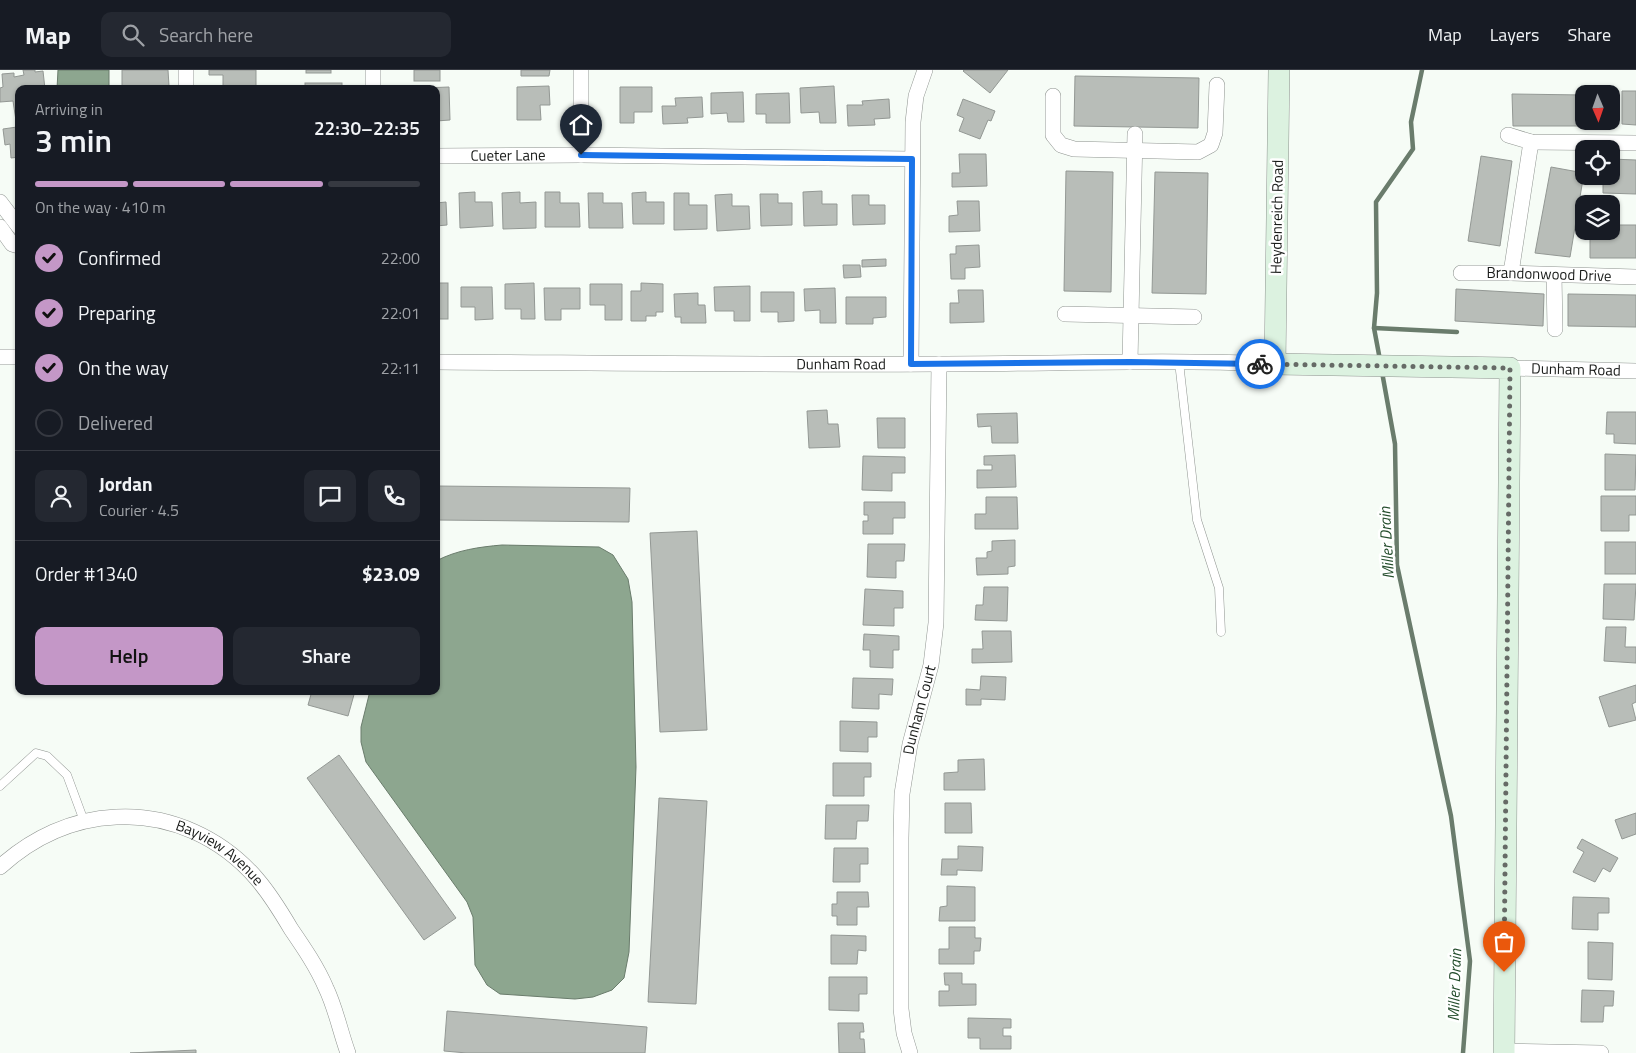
<!DOCTYPE html>
<html lang="en">
<head>
<meta charset="utf-8">
<style>
	:root { --surface:#171b24; --page:#242831; --text:#f1f3f6; --muted:#9ea1a6; --line:#363941; --accent:#c497c7 }
	body { margin:0; font-family:"Titillium Web",sans-serif; background:var(--page); color:var(--text); height:100vh; display:flex; flex-direction:column; font-size:19px; white-space:nowrap }
	* { box-sizing:border-box; margin:0 }
	p { font-size:16px; color:var(--muted) }
	.icon { flex:none; width:28px; height:28px; fill:none; stroke:currentColor; stroke-width:2; stroke-linecap:round; stroke-linejoin:round }
	.map { position:relative; flex:1; overflow:hidden }
	.side { position:absolute; left:15px; top:15px; width:425px; height:610px; display:flex; flex-direction:column; background:var(--surface); border-radius:10px; box-shadow:0 1px 4px #0004 }
	.side>* { flex:none }
	.needle { width:32px; rotate:178deg }
	.tools { position:absolute; left:1575px; top:15px; display:grid; gap:10px }
	.tools a { display:grid; place-items:center; width:45px; height:45px; border-radius:10px; background:var(--surface); box-shadow:0 1px 4px #0004; font-size:25px }
	.pin { position:absolute; display:grid; place-items:center; width:42px; height:42px; color:#fff; margin:-51px -21px; border-radius:50% 50% 50% 0; rotate:-45deg; box-shadow:0 0 5px #0007 }
	.pin .icon { rotate:45deg }
	.courier { position:absolute; display:grid; place-items:center; width:50px; height:50px; margin:-25px; border:4px solid #1a73e8; border-radius:50%; background:#fff; color:#222; box-shadow:0 1px 6px #0007 }
	.head em { font-style:normal; font-weight:600 }
	.head div { display:flex; flex-direction:column-reverse }
	.head { display:flex; align-items:center; justify-content:space-between; height:85px; padding:0 20px }
	h1 { font-size:32px; font-weight:600; line-height:38px }
	.bar { display:grid; grid-template-columns:repeat(4,1fr); gap:8px 5px; align-content:center; height:60px; padding:0 20px }
	.bar i { height:6px; border-radius:4px; background:var(--line) }
	.bar .on { background:var(--accent) }
	.bar p { grid-column:span 4 }
	.line { display:flex; align-items:center; gap:12px; padding:0 20px; border-top:1px solid var(--line) }
	.line div { flex:1 }
	.round { display:grid; place-items:center; flex:none; width:52px; height:52px; border-radius:10px; background:var(--page) }
	ol { padding:0 20px; list-style:none }
	li { display:flex; align-items:center; gap:15px; height:55px }
	li p { margin-inline-start:auto }
	li .icon { padding:5px; border-radius:50%; background:var(--accent); color:#111; stroke-width:4 }
	li:last-child { color:var(--muted) }
	li i { width:28px; height:28px; border:2px solid var(--line); border-radius:50% }
	.action { display:flex; gap:10px; margin-top:auto; padding:10px 20px }
	.action a { flex:1; height:58px; border-radius:10px; background:var(--accent); color:#111; font-size:20px; font-weight:600; line-height:58px; text-align:center }
	.action a+a { background:var(--page); color:var(--text) }
	header { display:flex; align-items:center; gap:30px; box-sizing:border-box; height:70px; padding:0 25px; background:var(--surface); border-bottom:1px solid var(--line) }
	header strong { font-size:24px }
	nav { display:flex; gap:28px; margin-inline-start:auto; font-size:18px }
	.search { width:350px; height:45px; background:var(--page); display:flex; align-items:center; gap:12px; box-sizing:border-box; padding:0 18px; border-radius:10px; color:var(--muted); font-size:19px }
	.map>svg:first-child { display:block }
	.water { fill:#8da68f; stroke:#6a7c6c }
	.lines { fill:none; stroke-linecap:round; stroke-linejoin:round }
	.stream { stroke:#6a7c6c; stroke-width:4.5 }
	.building { fill:#b8bdb8; stroke:#939894 }
	.lane-casing { stroke:#8f9490; stroke-width:9 }
	.street-casing { stroke:#8f9490; stroke-width:16 }
	.secondary-casing { stroke:#8f9490; stroke-width:22 }
	.lane { stroke:#fff; stroke-width:8 }
	.street { stroke:#fff; stroke-width:15 }
	.secondary { stroke:#dcf2e0; stroke-width:21 }
	.done { stroke:#666a66; stroke-width:5; stroke-dasharray:0 9 }
	.route { stroke:#1a73e8; stroke-width:6 }
	.labels { text-anchor:middle; stroke-width:5; stroke-linejoin:round; paint-order:stroke }
	.street-label { font-size:15px; fill:#191b19; stroke:#fff }
	.water-label { font-size:16px; font-style:italic; fill:#244d2c; stroke:#fff }
</style>
</head>
<body>
<header>
<strong>Map</strong>
<div class="search"><svg class="icon" aria-label="search" viewBox="0 0 24 24"><circle cx="10" cy="10" r="6"/><path d="M15 15l6 6"/></svg>Search here</div>
<nav><a>Map</a><a>Layers</a><a>Share</a></nav>
</header>
<div class="map">
<svg width="1636" height="983" viewBox="0 0 1636 983">
	<rect width="100%" height="100%" fill="#f6fcf6"/>
	<!-- water -->
	<g class="water">
		<polygon points="58,0 109,0 109,19 57,19"/>
		<path d="M502,475L599,477L613,485L628,509L632,532L636,697L629,882L624,908L612,920L593,927L575,929L500,924L487,915L475,895L473,847L467,832L366,692L361,672V657L370,621H436V491C457,480 479,477 502,475Z"/>
	</g>
	<g class="lines">
		<!-- stream -->
		<g class="stream">
			<polyline points="1374,258 1457,262"/>
			<polyline points="1380,290 1374,258 1377,223 1376,132 1413,79 1411,52 1422,0"/>
			<polyline points="1382,302 1395,374 1397,495 1451,746 1470,891 1463,983"/>
		</g>
	</g>
	<!-- building -->
	<g class="building">
		<polygon points="23,0 35,0 35,2 43,1 45,19 19,19 19,87 11,88 10,74 5,75 3,59 17,57 13,31 0,32 0,18 3,17 2,4 14,3 14,7 24,5"/>
		<polygon points="122,0 168,0 169,16 153,16 153,19 122,19"/>
		<polygon points="209,0 256,0 256,19 223,19 223,5 209,5"/>
		<rect x="306" y="0" width="25" height="3"/>
		<rect x="414" y="0" width="26" height="11"/>
		<polygon points="521,0 550,0 549,6 521,6"/>
		<polygon points="964,0 1008,0 990,23 963,1"/>
		<polygon points="1075,6 1199,8 1198,58 1074,56"/>
		<rect x="305" y="13" width="37" height="6"/>
		<polygon points="549,16 550,35 540,35 541,50 517,50 517,17"/>
		<polygon points="834,16 836,53 820,53 819,42 801,43 800,18"/>
		<polygon points="449,17 450,50 436,51 436,19 423,18"/>
		<polygon points="620,17 652,17 652,42 634,42 634,53 620,53"/>
		<polygon points="1622,21 1636,21 1636,55 1622,54"/>
		<polygon points="743,22 744,52 728,52 727,43 711,44 711,23"/>
		<polygon points="789,23 790,53 766,53 766,44 756,44 756,24"/>
		<polygon points="1512,24 1584,25 1584,51 1595,51 1595,56 1513,56"/>
		<polygon points="702,27 703,47 687,48 688,53 663,54 662,36 676,36 675,28"/>
		<polygon points="889,29 890,48 874,49 875,55 848,56 847,35 863,35 862,31"/>
		<polygon points="963,29 995,41 991,51 988,50 980,69 959,61 964,48 957,45"/>
		<polygon points="959,84 986,84 987,116 952,117 952,103 960,103"/>
		<polygon points="1481,86 1512,91 1500,176 1468,171"/>
		<polygon points="1611,89 1636,90 1636,124 1603,123 1603,106 1611,106"/>
		<polygon points="1551,97 1584,103 1570,187 1535,183"/>
		<polygon points="1066,101 1113,102 1111,222 1064,221"/>
		<polygon points="1155,102 1208,103 1206,224 1152,223"/>
		<polygon points="822,121 822,134 837,134 837,155 804,156 803,122"/>
		<polygon points="475,122 475,132 492,132 493,156 460,158 459,123"/>
		<polygon points="520,122 520,133 536,132 536,158 503,159 502,123"/>
		<polygon points="545,122 560,122 560,133 579,133 580,157 545,157"/>
		<polygon points="646,122 646,132 664,132 664,154 633,154 632,123"/>
		<polygon points="588,123 603,123 603,133 622,133 623,158 589,158"/>
		<polygon points="674,123 689,123 689,135 707,135 707,159 674,160"/>
		<polygon points="732,124 732,136 749,136 750,159 717,161 715,125"/>
		<polygon points="760,124 778,124 778,133 792,133 792,155 761,156"/>
		<polygon points="852,125 869,125 869,135 885,135 885,154 853,155"/>
		<polygon points="957,131 979,131 980,161 949,162 949,146 958,145"/>
		<polygon points="446,132 447,155 436,156 436,133"/>
		<polygon points="1611,155 1636,155 1636,188 1590,188 1590,161 1611,161"/>
		<polygon points="979,175 980,197 965,198 965,209 951,209 950,184 956,184 956,176"/>
		<polygon points="886,189 886,196 862,197 862,190"/>
		<polygon points="843,195 860,195 861,207 844,208"/>
		<rect x="436" y="213" width="12" height="36"/>
		<polygon points="534,213 535,249 521,249 521,239 505,239 505,214"/>
		<polygon points="641,213 663,214 663,242 656,242 656,246 646,246 646,251 631,251 631,221 641,221"/>
		<polygon points="590,214 622,214 622,250 605,250 605,235 590,235"/>
		<polygon points="750,216 750,251 734,251 734,241 715,241 714,217"/>
		<polygon points="461,217 492,217 493,249 475,250 475,237 461,237"/>
		<polygon points="544,218 580,218 580,239 561,239 561,250 545,250"/>
		<polygon points="835,218 836,253 820,253 820,240 805,241 804,219"/>
		<polygon points="1456,219 1544,224 1543,256 1455,251"/>
		<polygon points="958,220 983,220 984,252 950,253 950,233 959,233"/>
		<polygon points="761,222 794,222 794,251 778,252 778,242 761,242"/>
		<polygon points="698,223 698,235 705,235 706,253 681,253 681,247 675,247 674,224"/>
		<polygon points="1568,224 1636,225 1636,257 1568,256"/>
		<polygon points="846,227 886,227 886,247 873,248 873,254 846,254"/>
		<polygon points="827,340 828,354 838,354 840,377 809,378 807,341"/>
		<polygon points="1607,342 1636,342 1636,374 1614,373 1614,364 1606,364"/>
		<polygon points="1017,343 1018,373 992,373 991,356 978,357 977,344"/>
		<polygon points="877,348 905,348 905,378 878,378"/>
		<polygon points="1605,384 1636,385 1635,420 1605,420"/>
		<polygon points="1015,385 1016,417 977,418 977,400 992,400 992,395 984,395 984,386"/>
		<polygon points="863,386 905,387 905,403 892,403 892,421 862,420"/>
		<polygon points="436,416 630,418 629,452 436,450"/>
		<polygon points="1601,426 1636,426 1636,445 1629,445 1629,461 1601,461"/>
		<polygon points="986,427 1017,427 1018,459 975,459 975,444 986,444"/>
		<polygon points="864,432 905,432 905,448 893,448 893,464 863,464 863,451 868,451 868,445 864,445"/>
		<polygon points="697,461 707,660 660,662 650,463"/>
		<polygon points="1015,470 1015,496 1008,497 1008,504 977,505 976,488 987,488 987,482 992,481 992,471"/>
		<rect x="1605" y="472" width="31" height="32"/>
		<polygon points="868,474 905,474 904,491 896,491 896,508 867,507"/>
		<polygon points="1604,514 1636,514 1634,550 1603,549"/>
		<polygon points="984,517 1008,517 1007,551 975,550 976,535 983,535"/>
		<polygon points="865,519 903,521 903,538 894,538 894,556 863,555"/>
		<polygon points="1606,557 1626,557 1625,577 1636,577 1636,593 1604,591"/>
		<polygon points="982,561 1011,561 1012,592 972,593 972,579 983,579"/>
		<polygon points="864,564 899,566 899,580 893,580 893,598 870,597 870,580 863,580"/>
		<polygon points="981,606 1006,607 1005,630 981,629 981,635 966,635 966,619 980,620"/>
		<polygon points="853,608 893,609 892,625 879,624 879,639 852,638"/>
		<polygon points="1636,615 1636,632 1632,634 1636,650 1609,657 1599,627"/>
		<polygon points="312,621 355,621 348,646 308,635"/>
		<polygon points="840,651 877,652 877,667 868,667 868,682 840,681"/>
		<polygon points="339,685 456,848 424,870 307,708"/>
		<polygon points="984,689 985,720 944,720 944,703 958,702 958,690"/>
		<polygon points="833,693 871,693 871,707 864,707 864,726 833,726"/>
		<polygon points="659,728 707,731 696,934 648,932"/>
		<polygon points="945,733 971,733 972,763 945,763"/>
		<polygon points="826,735 869,735 868,751 857,751 856,769 825,769"/>
		<polygon points="1636,743 1636,764 1622,769 1615,750"/>
		<polygon points="1582,769 1618,788 1610,802 1603,798 1595,812 1573,802 1584,782 1577,778"/>
		<polygon points="958,776 983,777 982,801 957,800 957,805 941,805 942,789 958,789"/>
		<polygon points="834,778 868,778 868,794 860,794 860,812 833,812"/>
		<polygon points="947,816 975,817 975,851 939,851 940,837 947,836"/>
		<polygon points="837,822 868,822 869,837 857,837 857,855 837,855 837,846 832,846 832,834 837,834"/>
		<polygon points="1573,827 1609,828 1609,843 1598,843 1598,860 1572,859"/>
		<polygon points="949,857 975,857 975,868 981,868 980,881 974,881 974,894 939,894 939,879 949,879"/>
		<polygon points="831,865 866,866 866,881 858,880 857,894 831,894"/>
		<polygon points="1588,872 1613,873 1612,910 1588,909"/>
		<polygon points="944,903 962,903 962,914 976,914 976,935 939,936 939,921 949,921 949,915 945,915"/>
		<polygon points="829,907 867,907 867,924 859,924 859,941 829,940"/>
		<polygon points="1582,920 1614,921 1613,936 1604,936 1603,952 1581,952"/>
		<polygon points="447,941 647,957 645,983 467,983 444,981"/>
		<polygon points="968,948 1011,949 1011,958 1003,958 1003,966 1011,966 1011,979 980,979 980,968 968,968"/>
		<polygon points="838,953 863,953 864,962 860,962 860,969 864,969 865,983 839,983"/>
		<polygon points="196,980 196,983 130,983"/>
	</g>
	<g class="lines">
		<!-- lane casing -->
		<g class="lane-casing">
			<g id="lane">
				<polyline points="1179,292 1197,450 1219,518 1221,562"/>
				<polyline points="0,716 36,683 47,686 67,705 84,751"/>
			</g>
		</g>
		<!-- street casing -->
		<g class="street-casing">
			<g id="street">
				<polyline points="581,0 581,85"/>
				<polyline points="186,19 186,0"/>
				<polyline points="373,19 373,0"/>
				<polyline points="1053,26 1053,65 1061,75 1074,79 1198,82 1211,75 1215,63 1217,15"/>
				<polyline points="1508,65 1531,72 1636,73"/>
				<path id="s1" d="M436,86L581,85L912,89"/>
				<polyline points="0,132 19,157"/>
				<polyline points="0,157 12,174 19,176"/>
				<path id="s2" d="M1461,203H1511L1636,207"/>
				<polyline points="1511,203 1531,72"/>
				<polyline points="1554,205 1555,259"/>
				<polyline points="1065,244 1194,247"/>
				<polyline points="0,287 19,287"/>
				<path id="s3" d="M436,292C603,293 771,295 938,294C1050,294 1162,289 1275,294"/>
				<polyline points="1130,292 1135,64"/>
				<polyline points="911,294 913,52 916,26 925,0"/>
				<path id="s4" d="M1510,298L1636,301"/>
				<path id="s5" d="M0,797C32,768 72,749 116,747C170,744 222,768 257,809C270,824 281,842 291,859C304,878 317,897 326,918C336,939 340,961 348,983"/>
				<polyline points="1504,981 1601,983"/>
				<path id="s6" d="M910,983L904,963L901,939V768L902,724L910,674L931,595L936,553L939,294"/>
			</g>
		</g>
		<!-- secondary casing -->
		<g class="secondary-casing">
			<polyline id="secondary" points="1279,0 1275,294 1510,298 1504,983"/>
		</g>
		<!-- lane -->
		<use href="#lane" class="lane"/>
		<!-- street -->
		<use href="#street" class="street"/>
		<!-- secondary -->
		<use href="#secondary" class="secondary"/>
	</g>
	<g class="lines">
		<!-- done -->
		<polyline class="done" points="1260,294 1510,298 1504,902"/>
		<!-- route -->
		<polyline class="route" points="581,85 912,89 911,294 1130,292 1260,294"/>
	</g>
	<g class="labels">
		<!-- street labels -->
		<g class="street-label">
			<text dy="5" stroke="none"><textPath href="#s1" startOffset="72">Cueter Lane</textPath></text>
			<text transform="translate(1277 147) rotate(-89)" y="5">Heydenreich Road</text>
			<text dy="5" stroke="none"><textPath href="#s2" startOffset="88">Brandonwood Drive</textPath></text>
			<text dy="5" stroke="none"><textPath href="#s3" startOffset="405">Dunham Road</textPath></text>
			<text dy="5" stroke="none"><textPath href="#s4" startOffset="66">Dunham Road</textPath></text>
			<text dy="5" stroke="none"><textPath href="#s6" startOffset="346">Dunham Court</textPath></text>
			<text dy="5" stroke="none"><textPath href="#s5" startOffset="242">Bayview Avenue</textPath></text>
		</g>
		<!-- water labels -->
		<g class="water-label">
			<text transform="translate(1386 473) rotate(-93)" y="6">Miller Drain</text>
			<text transform="translate(1454 915) rotate(-88)" y="6">Miller Drain</text>
		</g>
	</g>
</svg>
<div class="tools">
<a><svg class="needle" viewBox="-14 -14 28 28"><path d="M0-13l5 13h-10z" fill="#e53935"/><path d="M0 13l5-13h-10z" fill="#9ea1a6"/></svg></a>
<a><svg class="icon" aria-label="locate" viewBox="0 0 24 24"><circle cx="12" cy="12" r="6"/><path d="M12 2v4M12 18v4M2 12h4M18 12h4"/></svg></a>
<a><svg class="icon" aria-label="layers" viewBox="0 0 24 24"><path d="M12 4l9 5-9 5-9-5zM3 14l9 5 9-5"/></svg></a>
</div>
<div class="pin" style="left:1504px;top:902px;background:#ea580c"><svg class="icon" aria-label="bag" viewBox="0 0 24 24"><path d="M5 8h14l-1 12H6zM9 8a3 3 0 0 1 6 0"/></svg></div>
<div class="pin" style="left:581px;top:85px;background:#1f2937"><svg class="icon" aria-label="home" viewBox="0 0 24 24"><path d="M3 11l9-7 9 7M6 9v11h12V9"/></svg></div>
<div class="courier" style="left:1260px;top:294px"><svg class="icon" aria-label="bike" viewBox="0 0 24 24"><circle cx="6" cy="16" r="4"/><circle cx="18" cy="16" r="4"/><path d="M6 16l4-8h5l3 8M10 8l3 8H6M13 5h3"/></svg></div>
<section class="side">
<div class="head"><div><h1>3 min</h1><p>Arriving in</p></div><em>22:30–22:35</em></div>
<div class="bar"><i class="on"></i><i class="on"></i><i class="on"></i><i></i><p>On the way · 410 m</p></div>
<ol>
<li><svg class="icon" aria-label="check" viewBox="0 0 24 24"><path d="M5 12l5 5 9-10"/></svg>Confirmed<p>22:00</p></li>
<li><svg class="icon" aria-label="check" viewBox="0 0 24 24"><path d="M5 12l5 5 9-10"/></svg>Preparing<p>22:01</p></li>
<li><svg class="icon" aria-label="check" viewBox="0 0 24 24"><path d="M5 12l5 5 9-10"/></svg>On the way<p>22:11</p></li>
<li><i></i>Delivered</li>
</ol>
<div class="line" style="height:90px"><a class="round"><svg class="icon" aria-label="person" viewBox="0 0 24 24"><circle cx="12" cy="8" r="4"/><path d="M4 21q1-7 8-7t8 7"/></svg></a><div><b>Jordan</b><p>Courier · 4.5</p></div><a class="round"><svg class="icon" aria-label="chat" viewBox="0 0 24 24"><path d="M4 5h16v11H9l-5 4z"/></svg></a><a class="round"><svg class="icon" aria-label="phone" viewBox="0 0 24 24"><path d="M5 4h4l2 5-3 2q2 4 5 5l2-3 5 2v4C11 20 4 13 5 4z"/></svg></a></div>
<div class="line" style="height:65px"><div>Order #1340</div><b>$23.09</b></div>
<div class="action"><a>Help</a><a>Share</a></div>
</section>
</div>
</body>
</html>
